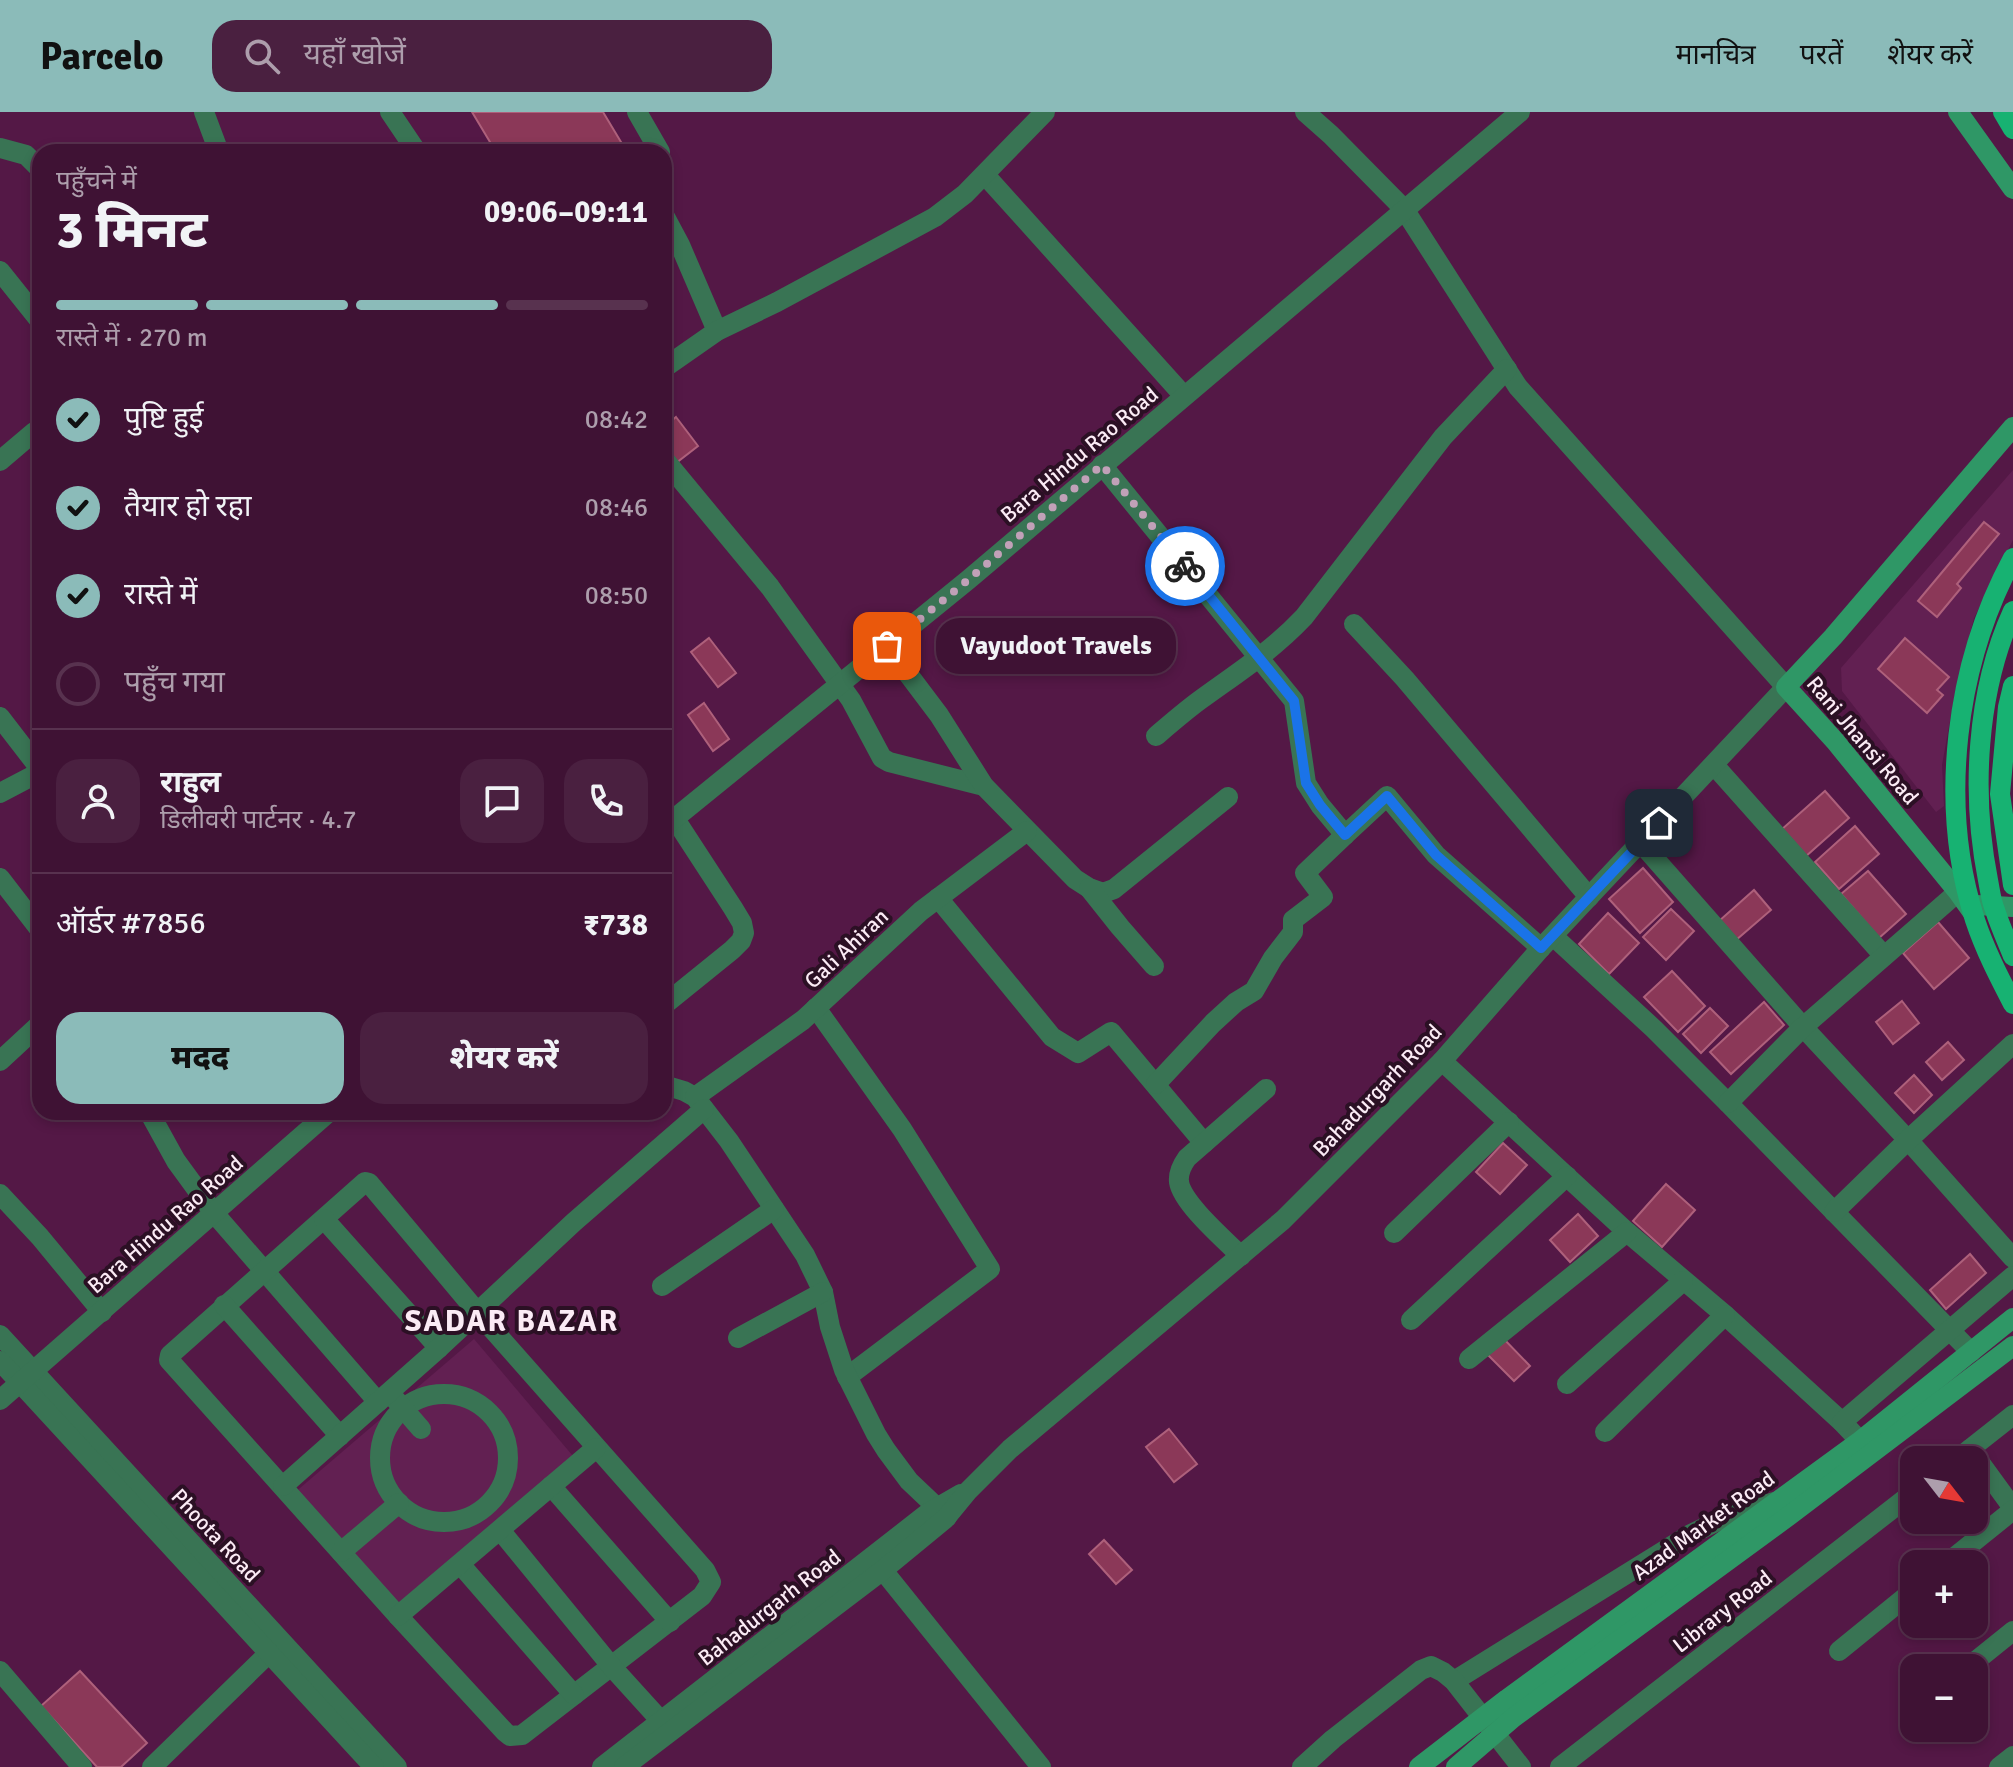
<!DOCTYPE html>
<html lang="hi">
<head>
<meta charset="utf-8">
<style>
	:root { --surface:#3f1234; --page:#4a2040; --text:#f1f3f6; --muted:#ad9eac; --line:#58324f; --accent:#8bbbb9 }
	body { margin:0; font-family:Signika,"Noto Sans Devanagari",sans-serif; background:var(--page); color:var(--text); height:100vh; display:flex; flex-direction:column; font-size:30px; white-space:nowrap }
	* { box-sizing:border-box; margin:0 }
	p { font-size:26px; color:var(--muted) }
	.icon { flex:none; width:44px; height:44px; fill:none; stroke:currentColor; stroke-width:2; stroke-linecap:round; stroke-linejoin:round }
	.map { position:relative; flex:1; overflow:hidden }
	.side { position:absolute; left:32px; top:32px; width:640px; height:976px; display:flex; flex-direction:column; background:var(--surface); border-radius:24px; box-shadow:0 4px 12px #0003,0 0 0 2px var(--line) }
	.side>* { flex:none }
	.needle { width:52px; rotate:121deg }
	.controls { position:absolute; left:1900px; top:1334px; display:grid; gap:16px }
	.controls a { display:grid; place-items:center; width:88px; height:88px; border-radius:16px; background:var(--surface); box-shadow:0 4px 12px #0003,0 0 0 2px var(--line); font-size:40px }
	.pin { position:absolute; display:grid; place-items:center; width:68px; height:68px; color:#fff; margin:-34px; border-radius:16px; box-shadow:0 4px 12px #0006 }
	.courier { position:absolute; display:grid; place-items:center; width:80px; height:80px; margin:-40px; border:6px solid #1a73e8; border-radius:50%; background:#fff; color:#222; box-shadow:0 2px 10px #0007 }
	.bubble { position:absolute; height:56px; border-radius:24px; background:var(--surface); box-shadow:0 4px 12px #0003,0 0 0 2px var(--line); font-size:26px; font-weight:800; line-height:56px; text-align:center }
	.summary em { font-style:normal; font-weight:800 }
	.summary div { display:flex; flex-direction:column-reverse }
	.summary { display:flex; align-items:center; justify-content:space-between; height:136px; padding:0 24px }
	h1 { font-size:52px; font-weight:800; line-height:60px }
	.bar { display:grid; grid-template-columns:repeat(4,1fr); gap:12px 8px; align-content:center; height:96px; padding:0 24px }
	.bar i { height:10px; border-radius:6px; background:var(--line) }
	.bar .current { background:var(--accent) }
	.bar p { grid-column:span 4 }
	.line { display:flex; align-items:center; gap:20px; padding:0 24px; border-top:2px solid var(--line) }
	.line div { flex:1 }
	.round { display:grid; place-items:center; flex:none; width:84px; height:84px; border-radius:24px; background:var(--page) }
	ol { padding:0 24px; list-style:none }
	li { display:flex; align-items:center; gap:24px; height:88px }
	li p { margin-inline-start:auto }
	li .icon { padding:8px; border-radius:50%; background:var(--accent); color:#111; stroke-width:4 }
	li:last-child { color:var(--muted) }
	li i { width:44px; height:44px; border:4px solid var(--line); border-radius:50% }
	.cta { display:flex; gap:16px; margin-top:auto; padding:16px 24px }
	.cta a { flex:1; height:92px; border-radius:24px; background:var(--accent); color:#111; font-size:32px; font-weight:800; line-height:92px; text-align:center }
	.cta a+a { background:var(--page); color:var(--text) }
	header { display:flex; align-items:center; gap:48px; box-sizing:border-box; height:112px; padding:0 40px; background:var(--accent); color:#111 }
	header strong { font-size:38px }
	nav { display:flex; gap:44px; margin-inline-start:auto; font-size:28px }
	.search { width:560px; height:72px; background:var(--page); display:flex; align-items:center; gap:20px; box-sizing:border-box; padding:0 28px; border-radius:24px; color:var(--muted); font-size:30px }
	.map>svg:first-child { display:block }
	.built { fill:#622052 }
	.building { fill:#8b3858; stroke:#ae607b; stroke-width:2 }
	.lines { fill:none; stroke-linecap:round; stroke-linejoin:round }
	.minor { stroke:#397454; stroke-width:20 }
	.tertiary { stroke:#397454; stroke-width:20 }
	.secondary { stroke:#2f9766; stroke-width:20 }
	.primary { stroke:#17b272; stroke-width:20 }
	.primary-bridge { stroke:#17b272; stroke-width:20 }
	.done { stroke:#c1a1b8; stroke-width:8; stroke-dasharray:0 14.4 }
	.route { stroke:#1a73e8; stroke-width:10 }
	.labels { text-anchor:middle; stroke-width:8; stroke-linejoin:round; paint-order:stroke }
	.street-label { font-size:22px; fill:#fbebf5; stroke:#2b1024 }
	.district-label { font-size:30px; font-weight:bold; letter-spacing:2px; fill:#fbebf5; stroke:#2b1024 }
</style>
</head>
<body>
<header>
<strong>Parcelo</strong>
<div class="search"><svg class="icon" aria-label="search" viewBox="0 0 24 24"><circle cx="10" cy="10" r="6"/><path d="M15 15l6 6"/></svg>यहाँ खोजें</div>
<nav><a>मानचित्र</a><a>परतें</a><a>शेयर करें</a></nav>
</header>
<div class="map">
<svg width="2013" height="1655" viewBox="0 0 2013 1655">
	<rect width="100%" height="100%" fill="#541846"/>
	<!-- built -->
	<g class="built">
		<polygon points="2013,358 2013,428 1974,506 1956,576 1942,653 1944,694 1936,700 1842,579 1841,556"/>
		<polygon points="474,1227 578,1350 398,1504 293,1382"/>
	</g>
	<!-- building -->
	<g class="building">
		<polygon points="472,0 603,0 627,40 496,40"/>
		<polygon points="676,305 698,334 676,351 664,335 664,315"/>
		<polygon points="1984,410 1999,422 1957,472 1961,476 1937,505 1918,489"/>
		<polygon points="709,526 736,561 718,575 691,540"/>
		<polygon points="1905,526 1949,565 1937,578 1943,583 1927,601 1878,557"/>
		<polygon points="704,591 729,627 713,639 688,603"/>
		<polygon points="1825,679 1849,706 1805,745 1781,718"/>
		<polygon points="1855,714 1879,742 1839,777 1815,750"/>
		<polygon points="1643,756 1673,790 1640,821 1609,787"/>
		<polygon points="1868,759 1906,802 1879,826 1841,782"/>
		<polygon points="1754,778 1771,798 1736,828 1719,809"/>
		<polygon points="1671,797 1694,819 1666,848 1643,825"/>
		<polygon points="1608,801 1639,831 1609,862 1579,832"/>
		<polygon points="1938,810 1969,846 1934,877 1903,841"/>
		<polygon points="1672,859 1705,894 1678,920 1644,885"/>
		<polygon points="1902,889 1919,911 1893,932 1876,910"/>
		<polygon points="1764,890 1784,913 1731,962 1710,940"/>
		<polygon points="1710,896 1728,914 1701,941 1683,922"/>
		<polygon points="1948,930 1964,948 1942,968 1926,950"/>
		<polygon points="1914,963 1932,983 1914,1001 1895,981"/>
		<polygon points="1503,1031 1527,1053 1500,1082 1476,1060"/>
		<polygon points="1666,1072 1695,1098 1662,1135 1633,1109"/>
		<polygon points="1578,1102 1598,1124 1570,1150 1550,1128"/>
		<polygon points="1970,1142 1986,1161 1946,1197 1930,1178"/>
		<polygon points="1500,1223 1530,1254 1514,1269 1484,1239"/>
		<polygon points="1169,1317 1197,1352 1174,1370 1146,1335"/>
		<polygon points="1104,1428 1132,1458 1116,1472 1089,1442"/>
		<polygon points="80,1559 147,1631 121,1655 97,1655 41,1594"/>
	</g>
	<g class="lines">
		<!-- minor -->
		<g class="minor">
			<polyline points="204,0 219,40"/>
			<polyline points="390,0 415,37 415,40"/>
			<polyline points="637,0 660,40"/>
			<polyline points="1305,0 1331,23 1404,97 1518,275 1786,575"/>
			<polyline points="0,36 26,43 40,57"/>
			<polyline points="985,63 1184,284"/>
			<polyline points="664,103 680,133 717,219"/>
			<polyline points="0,159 40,209"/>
			<polyline points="664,256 717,219 777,190 935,105 965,82 1045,0"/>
			<polyline points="664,347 770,475 851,588 882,646 889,650 984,674"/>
			<polyline points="0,349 34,320"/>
			<polyline points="1102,353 1294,589 1306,671 1320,693 1345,723 1387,684 1436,743 1541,836"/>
			<polyline points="1354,512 1405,567 1589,785"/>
			<polyline points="887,534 939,603 984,674 1075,767 1089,776 1103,781 1114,777 1228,685"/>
			<polyline points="0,605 40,657"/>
			<path d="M1156,624C1170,612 1185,599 1200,588C1237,561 1272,539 1304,505L1443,325L1507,257"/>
			<polyline points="1714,653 1884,844"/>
			<polyline points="0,681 40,660"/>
			<polyline points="1641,731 1803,915 1908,1028 2013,1146"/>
			<polyline points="0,766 40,818"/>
			<polyline points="1089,776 1120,815 1154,854"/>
			<polyline points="938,786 1052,925 1078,941 1111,920 1204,1031"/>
			<polyline points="1553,824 1654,917 1728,991 1971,1240"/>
			<polyline points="664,893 732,838 741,829 744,821 742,811 733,796 675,707"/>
			<polyline points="816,896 902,1017 990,1157 847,1265"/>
			<polyline points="0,949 40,912"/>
			<polyline points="1442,949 1627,1120 1725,1203 1842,1310 1860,1329"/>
			<polyline points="1156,972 1213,911 1236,890 1254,879 1273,846 1293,820 1293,808 1323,785 1305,761 1345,723"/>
			<polyline points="664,973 684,979 695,985 729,1029 805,1143 823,1180 830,1215 844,1258 876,1322 886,1338 909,1369 947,1405"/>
			<polyline points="695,985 803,908 921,799 1027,719"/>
			<polyline points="1728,991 1803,915 1958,780"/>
			<polyline points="149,1000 176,1049 214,1101 378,1290"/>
			<polygon points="365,1070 369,1071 478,1201 705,1458 711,1470 702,1484 522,1623 510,1624 505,1620 398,1504 169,1248 170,1243"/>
			<polyline points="0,1082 40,1125 102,1200"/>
			<polyline points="1834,1100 1908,1028 2013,932"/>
			<polyline points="324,1107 439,1236"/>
			<polyline points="1394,1121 1509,1010"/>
			<path d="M1241,1144C1225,1128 1182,1091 1179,1070C1178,1061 1182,1053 1187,1046L1266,977"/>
			<polyline points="662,1174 774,1097"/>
			<polyline points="224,1193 340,1324"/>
			<polyline points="1411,1208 1567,1064"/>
			<polyline points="738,1226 823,1180"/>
			<polyline points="1469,1247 1627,1120"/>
			<polyline points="1567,1272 1683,1169"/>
			<circle cx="444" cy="1346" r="64"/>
			<polyline points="395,1287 421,1317"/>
			<polyline points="1842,1310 2013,1164"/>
			<polyline points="1605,1320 1725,1203"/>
			<polyline points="1970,1337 2013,1396"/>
			<polyline points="1956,1348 2013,1303"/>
			<polyline points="283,1374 439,1236 574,1110 704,997"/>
			<polyline points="551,1374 670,1510"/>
			<polyline points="500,1418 612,1555 661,1609"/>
			<polyline points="341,1440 399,1391"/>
			<polyline points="873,1446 1041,1655"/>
			<polyline points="460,1452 574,1583"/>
			<polyline points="1946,1452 2013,1398"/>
			<polyline points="398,1504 596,1336"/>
			<polyline points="1839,1539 1914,1478"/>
			<polyline points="1967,1556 2013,1519"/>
			<polyline points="0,1559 82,1655"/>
			<polyline points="1454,1569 1691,1422 1724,1406 1774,1390"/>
			<polyline points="152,1655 269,1541"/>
			<polyline points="1302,1655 1333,1627 1421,1558 1431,1554 1443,1560 1454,1569 1521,1655"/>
			<polyline points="1560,1655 1914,1380"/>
			<polyline points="1999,1655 2013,1644"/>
		</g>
		<!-- tertiary -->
		<g class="tertiary">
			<polyline points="664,715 968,468 1520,0"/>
			<polyline points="0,1223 397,1655"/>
			<polyline points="0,1249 374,1655"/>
			<polyline points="0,1288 329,1000"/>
			<polyline points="602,1655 928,1401 961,1382"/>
			<polyline points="624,1655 883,1458 945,1407 968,1379 1010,1337 1283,1108 1442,949 1541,836 1786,575"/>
		</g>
		<!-- secondary -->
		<g class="secondary">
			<polyline points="1958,0 2013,77"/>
			<polyline points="1976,793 2013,795"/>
			<polyline points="1973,801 1958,780 1835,629 1786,575 1833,525 2013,315"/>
			<polyline points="1419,1655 1507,1587 1860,1329 2013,1206"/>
			<polyline points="1456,1655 1513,1606 1786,1406 2013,1234"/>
		</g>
		<!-- primary -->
		<g class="primary">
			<polyline points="2003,0 2013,17"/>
			<polyline points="2013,574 2008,595 2000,682 2013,773"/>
		</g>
		<!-- primary-bridge -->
		<g class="primary-bridge">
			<path d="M2013,446C1955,553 1938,692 1975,808C1985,838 1999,865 2013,892"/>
			<path d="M2013,499C1976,580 1971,682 1988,768C1990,778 1991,789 1995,798C2000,814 2007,829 2013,844"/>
		</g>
	</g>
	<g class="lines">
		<!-- done -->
		<polyline class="done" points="887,534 968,468 1102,353 1185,454"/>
		<!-- route -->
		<polyline class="route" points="1185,454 1294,589 1306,671 1320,693 1345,723 1387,684 1436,743 1541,836 1659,711"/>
	</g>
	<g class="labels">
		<!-- street labels -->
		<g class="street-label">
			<text transform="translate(1079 342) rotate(-40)" y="8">Bara Hindu Rao Road</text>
			<text transform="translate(1863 628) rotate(50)" y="8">Rani Jhansi Road</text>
			<text transform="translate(846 836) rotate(-43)" y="8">Gali Ahiran</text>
			<text transform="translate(1377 978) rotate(-46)" y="8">Bahadurgarh Road</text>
			<text transform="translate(165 1112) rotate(-41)" y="8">Bara Hindu Rao Road</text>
			<text transform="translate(1703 1413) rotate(-36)" y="8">Azad Market Road</text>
			<text transform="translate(216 1423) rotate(47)" y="8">Phoota Road</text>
			<text transform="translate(769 1495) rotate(-38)" y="8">Bahadurgarh Road</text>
			<text transform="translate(1722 1499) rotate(-38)" y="8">Library Road</text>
		</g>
		<!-- district labels -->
		<g class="district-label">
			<text x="512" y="1219">SADAR BAZAR</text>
		</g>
	</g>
</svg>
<div class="controls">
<a><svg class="needle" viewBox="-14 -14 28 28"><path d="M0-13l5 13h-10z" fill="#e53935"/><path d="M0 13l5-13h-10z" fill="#ad9eac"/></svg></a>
<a>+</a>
<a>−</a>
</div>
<div class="pin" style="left:887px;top:534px;background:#ea580c"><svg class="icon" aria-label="bag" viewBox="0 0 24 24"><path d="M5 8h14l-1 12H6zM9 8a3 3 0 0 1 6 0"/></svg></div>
<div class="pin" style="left:1659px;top:711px;background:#1f2937"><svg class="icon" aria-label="home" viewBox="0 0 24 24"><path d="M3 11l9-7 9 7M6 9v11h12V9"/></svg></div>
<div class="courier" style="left:1185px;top:454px"><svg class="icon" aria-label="bike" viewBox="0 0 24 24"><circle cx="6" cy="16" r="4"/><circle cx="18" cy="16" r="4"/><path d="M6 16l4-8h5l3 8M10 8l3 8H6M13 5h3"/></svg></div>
<div class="bubble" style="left:936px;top:506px;width:240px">Vayudoot Travels</div>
<section class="side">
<div class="summary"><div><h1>3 मिनट</h1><p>पहुँचने में</p></div><em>09:06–09:11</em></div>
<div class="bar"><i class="current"></i><i class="current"></i><i class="current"></i><i></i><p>रास्ते में · 270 m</p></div>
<ol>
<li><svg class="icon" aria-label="check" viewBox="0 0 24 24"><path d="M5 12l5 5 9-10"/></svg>पुष्टि हुई<p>08:42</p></li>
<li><svg class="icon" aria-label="check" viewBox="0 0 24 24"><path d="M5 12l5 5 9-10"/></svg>तैयार हो रहा<p>08:46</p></li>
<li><svg class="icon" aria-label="check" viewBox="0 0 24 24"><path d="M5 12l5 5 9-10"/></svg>रास्ते में<p>08:50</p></li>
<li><i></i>पहुँच गया</li>
</ol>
<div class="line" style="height:144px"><a class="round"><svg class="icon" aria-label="person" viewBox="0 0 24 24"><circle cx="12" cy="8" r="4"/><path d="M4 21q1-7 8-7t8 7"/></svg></a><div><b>राहुल</b><p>डिलीवरी पार्टनर · 4.7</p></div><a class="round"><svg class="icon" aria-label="chat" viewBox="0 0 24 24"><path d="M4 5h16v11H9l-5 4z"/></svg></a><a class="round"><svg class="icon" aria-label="phone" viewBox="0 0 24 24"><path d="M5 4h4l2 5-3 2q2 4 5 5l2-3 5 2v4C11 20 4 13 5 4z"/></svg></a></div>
<div class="line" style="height:104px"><div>ऑर्डर #7856</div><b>₹738</b></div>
<div class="cta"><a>मदद</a><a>शेयर करें</a></div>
</section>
</div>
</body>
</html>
